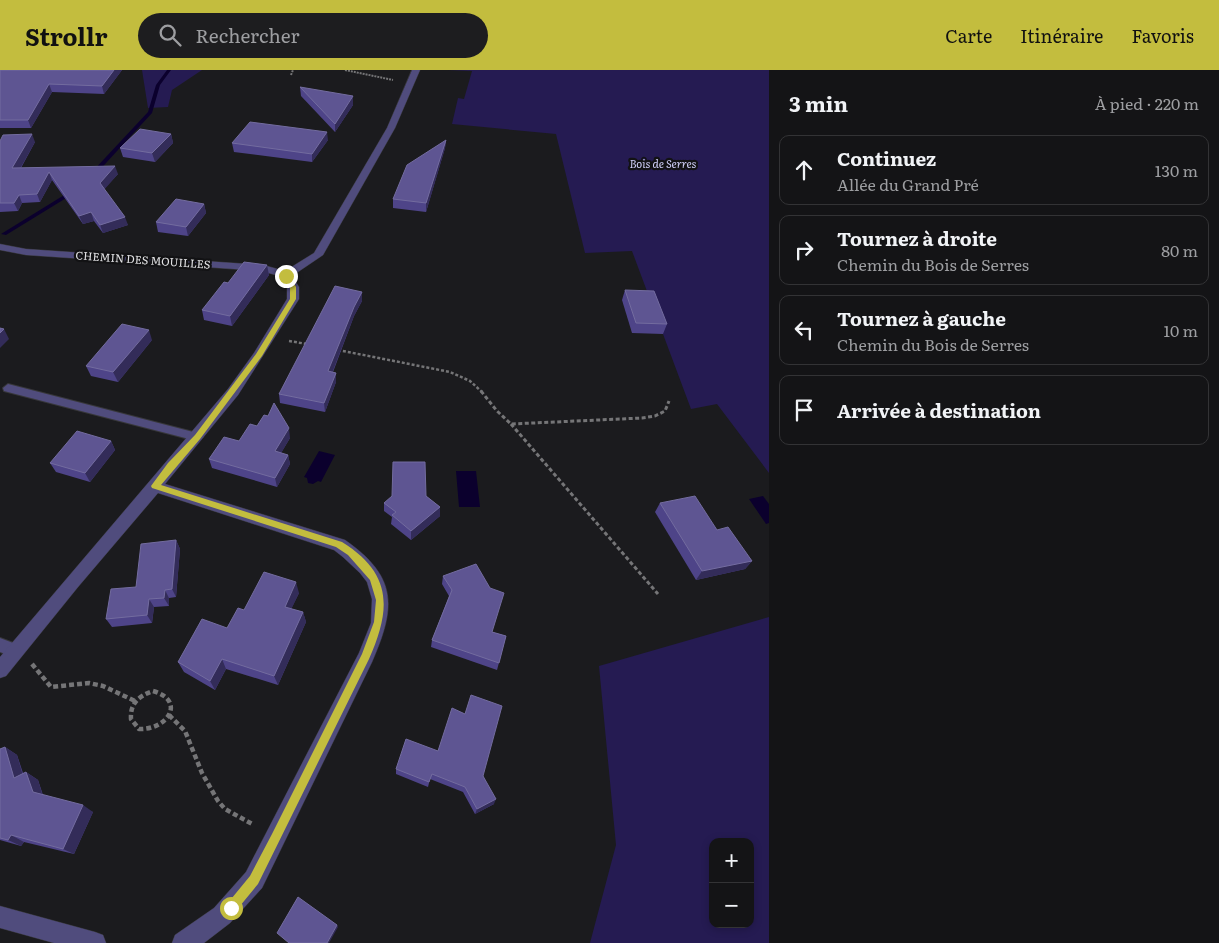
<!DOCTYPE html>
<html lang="fr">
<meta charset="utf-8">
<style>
body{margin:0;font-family:Literata,serif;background:#1d1d1f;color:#f1f3f6}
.controls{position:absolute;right:15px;bottom:15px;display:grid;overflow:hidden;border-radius:10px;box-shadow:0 2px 8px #0003}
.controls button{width:45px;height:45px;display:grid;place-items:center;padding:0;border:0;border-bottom:1px solid #333335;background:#141416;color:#f1f3f6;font:25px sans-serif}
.stop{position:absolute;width:15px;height:15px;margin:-11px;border:4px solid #c3bd3e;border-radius:50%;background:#fff}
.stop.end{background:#c3bd3e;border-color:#fff;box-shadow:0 1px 5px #0008}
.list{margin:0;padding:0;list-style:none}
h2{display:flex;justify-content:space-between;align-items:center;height:65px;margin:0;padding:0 20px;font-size:21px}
h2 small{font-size:16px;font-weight:400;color:#9d9ea1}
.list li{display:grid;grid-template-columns:32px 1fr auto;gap:15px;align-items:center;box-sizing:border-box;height:70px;margin:0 10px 10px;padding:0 10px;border:1px solid #333335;border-radius:10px}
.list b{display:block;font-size:19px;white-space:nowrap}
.list p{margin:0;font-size:16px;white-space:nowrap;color:#9d9ea1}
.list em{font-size:16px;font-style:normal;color:#9d9ea1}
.icon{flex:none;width:28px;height:28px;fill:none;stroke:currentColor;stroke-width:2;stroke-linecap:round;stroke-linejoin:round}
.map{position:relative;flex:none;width:769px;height:873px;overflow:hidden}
header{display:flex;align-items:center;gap:30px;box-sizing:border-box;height:70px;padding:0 25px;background:#c3bd3e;color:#111}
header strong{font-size:24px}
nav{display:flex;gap:28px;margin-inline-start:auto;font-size:18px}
.search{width:350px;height:45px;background:#1d1d1f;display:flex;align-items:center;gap:12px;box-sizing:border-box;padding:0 18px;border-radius:28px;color:#9d9ea1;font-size:19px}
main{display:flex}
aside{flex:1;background:#141416}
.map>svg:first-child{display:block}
.green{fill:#251b52;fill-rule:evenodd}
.water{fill:#0b002d}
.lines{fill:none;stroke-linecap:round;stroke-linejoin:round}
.stream{fill:#0b002d;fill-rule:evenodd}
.lane-casing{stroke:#37373a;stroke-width:2}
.street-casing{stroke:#37373a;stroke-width:1}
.path-far3{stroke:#757577;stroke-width:2;stroke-dasharray:2 1;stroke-linecap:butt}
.path-far2{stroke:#757577;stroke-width:2.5;stroke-dasharray:3 2;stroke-linecap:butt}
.path-far1{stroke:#757577;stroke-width:3;stroke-dasharray:4 2.5;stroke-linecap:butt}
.path{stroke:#757577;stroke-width:4.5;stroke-dasharray:5 3;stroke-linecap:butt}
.lane{fill:#504c7d;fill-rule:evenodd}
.street{fill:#504c7d;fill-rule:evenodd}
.wall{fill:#4e4488}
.shaded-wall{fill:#332c59}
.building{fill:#5e5592;stroke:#736c9f}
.route{fill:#c3bd3e}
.labels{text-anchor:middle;stroke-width:4.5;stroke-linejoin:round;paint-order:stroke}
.far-park-label{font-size:11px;font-style:italic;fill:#d1d0fa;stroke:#121214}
.far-street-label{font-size:11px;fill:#e4e4e6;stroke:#121214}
</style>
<header>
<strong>Strollr</strong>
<div class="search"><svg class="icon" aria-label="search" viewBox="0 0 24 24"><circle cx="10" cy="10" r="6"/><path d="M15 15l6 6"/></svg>Rechercher</div>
<nav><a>Carte</a><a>Itinéraire</a><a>Favoris</a></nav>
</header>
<main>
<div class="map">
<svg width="769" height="873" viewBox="0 0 769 873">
<rect width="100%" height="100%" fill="#1b1b1e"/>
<g class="green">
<path d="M 142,0 L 202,0 L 172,20 L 168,37 L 148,38 Z"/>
<path d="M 448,0 L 769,0 L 769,403 L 717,334 L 691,339 L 632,181 L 585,183 L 556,64 L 452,54 L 458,28 L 464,29 L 472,1 Z"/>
<path d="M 769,547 L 769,873 L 590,873 L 616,775 L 599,596 ZM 713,772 L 750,772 L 750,854 L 713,854 Z"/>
</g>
<g class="water">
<path d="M 319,381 L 335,385 L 321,412 L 318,411 L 313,414 L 308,413 L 307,408 L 304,407 Z"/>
<path d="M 456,401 L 476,401 L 480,437 L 459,437 Z"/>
<path d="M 763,426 L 769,434 L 769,453 L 766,454 L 749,429 Z"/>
</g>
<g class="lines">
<g class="stream">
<path d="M 167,0 L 171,0 L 160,15 L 152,43 L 95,105 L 91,105 L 91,103 L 148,42 L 156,15 Z"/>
<path d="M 74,119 L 77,121 L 76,122 L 6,165 L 1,164 Z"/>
</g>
<g class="lane-casing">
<g id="lane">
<path d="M 8,314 L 197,363 L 203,367 L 197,371 L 4,321 L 3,318 Z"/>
<path d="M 0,568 L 21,576 L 23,581 L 21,586 L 16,588 L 0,582 Z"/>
</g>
</g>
<g class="street-casing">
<g id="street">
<path d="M 412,0 L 420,0 L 395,58 L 323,185 L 292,206 L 299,217 L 299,229 L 238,325 L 165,414 L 345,470 C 398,507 396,537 372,592 L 262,818 L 230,853 L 204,873 L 172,873 L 175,865 L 214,838 L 246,802 L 359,583 L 371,553 L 372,529 L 367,512 L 360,503 L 343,487 L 334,480 L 158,423 L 78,517 L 6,606 L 0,608 L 0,587 L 228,319 L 254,283 L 287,229 L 287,217 L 282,207 L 262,201 L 26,185 L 0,180 L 0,174 L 26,179 L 263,195 L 285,201 L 314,183 L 387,58 Z"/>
<path d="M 0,836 L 95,862 L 103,865 L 106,873 L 54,873 L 0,858 Z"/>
</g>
</g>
<g class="path-far3">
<path d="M 345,0 L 393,10"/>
<path d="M 291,5 L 293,0"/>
</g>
<g class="path-far2">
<path d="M 289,271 L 307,274"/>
<path d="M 338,280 L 450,302 L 470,311 L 482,322"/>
</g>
<g class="path-far1">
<path d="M 481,321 L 497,341 L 511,354 L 642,348 L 655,346 L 665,341 L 669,331"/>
<path d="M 511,354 L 658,524"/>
</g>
<g class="path">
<path d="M 32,594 L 51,617 L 89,613 L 103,616 L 135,631"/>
<path d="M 153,621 C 187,631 167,660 139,659 L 131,649 C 130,633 139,626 153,621 Z"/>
<path d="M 169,645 L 185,661 L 202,703 L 218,731 L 225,739 L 254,755"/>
</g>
<use href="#lane" class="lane"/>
<use href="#street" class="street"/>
</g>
<g class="wall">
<path d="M 0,0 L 122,0 L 104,24 L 52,22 L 31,58 L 0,58 Z"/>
<path d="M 300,17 L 353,35 L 335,62 L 301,26 Z"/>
<path d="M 171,64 L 173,73 L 155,92 L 123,87 L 120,78 Z"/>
<path d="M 328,70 L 312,92 L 234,82 L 232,73 Z"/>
<path d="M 446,70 L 445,78 L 426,142 L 393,138 L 393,129 Z"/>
<path d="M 0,71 L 35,72 L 21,98 L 118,104 L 104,119 L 128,155 L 103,163 L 94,151 L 83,154 L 52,110 L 40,132 L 22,133 L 18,141 L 0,142 Z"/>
<path d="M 204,134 L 206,143 L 188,166 L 158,162 L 156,152 Z"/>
<path d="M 267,195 L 269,205 L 232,256 L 204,250 L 202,240 L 228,213 Z"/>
<path d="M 625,220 L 667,254 L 663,264 L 632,263 L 622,230 Z"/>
<path d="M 362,222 L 362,231 L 354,246 L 333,302 L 336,303 L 336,312 L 325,342 L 280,333 L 279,324 Z"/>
<path d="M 152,270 L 118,312 L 91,306 L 86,296 Z"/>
<path d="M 290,368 L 281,383 L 288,385 L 290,394 L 277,417 L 212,398 L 209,389 L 239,371 Z"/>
<path d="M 111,371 L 115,380 L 90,412 L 56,402 L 50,393 Z"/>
<path d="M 426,426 L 440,437 L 440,446 L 411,470 L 391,454 L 392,447 L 384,441 L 384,433 Z"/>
<path d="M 660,433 L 717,460 L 752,491 L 745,499 L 696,510 L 655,442 Z"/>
<path d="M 176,470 L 180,479 L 176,527 L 169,528 L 169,536 L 154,537 L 152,553 L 112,557 L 106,549 L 136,517 Z"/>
<path d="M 443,506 L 492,562 L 506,566 L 497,600 L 431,577 L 432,570 L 449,526 L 442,514 Z"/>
<path d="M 299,523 L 291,539 L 303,542 L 306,552 L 278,615 L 226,599 L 215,620 L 184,602 L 178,592 L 227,558 L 244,540 Z"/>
<path d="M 5,677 L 17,685 L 23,703 L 26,702 L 38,710 L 43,725 L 93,742 L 74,784 L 24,772 L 21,776 L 0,770 L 0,679 Z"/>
<path d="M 396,699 L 483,706 L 494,734 L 475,744 L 463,722 L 430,709 L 428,717 L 396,704 Z"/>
</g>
<g class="shaded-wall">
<path d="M 114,0 L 122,0 L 104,24 L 102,16 Z"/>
<path d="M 49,14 L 52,22 L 31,58 L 28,50 Z"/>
<path d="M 353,26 L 353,35 L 335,62 L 335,54 Z"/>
<path d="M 327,62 L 328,70 L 312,92 L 312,84 Z"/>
<path d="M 32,64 L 35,72 L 16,106 L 12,98 Z"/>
<path d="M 171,64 L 173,73 L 155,92 L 152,83 Z"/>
<path d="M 446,70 L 445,78 L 426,142 L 426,133 Z"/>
<path d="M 115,96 L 118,104 L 103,121 L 100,113 Z"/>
<path d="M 49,102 L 52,110 L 40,132 L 37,124 Z"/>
<path d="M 19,125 L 22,133 L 18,141 L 14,133 Z"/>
<path d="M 204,134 L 206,143 L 188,166 L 186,157 Z"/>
<path d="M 91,142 L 94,151 L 83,154 L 79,146 Z"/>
<path d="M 125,147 L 128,155 L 103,163 L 100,155 Z"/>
<path d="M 267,195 L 269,205 L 232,256 L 230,246 Z"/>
<path d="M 362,222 L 362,231 L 354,246 L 329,311 L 328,301 L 354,237 Z"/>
<path d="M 4,259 L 9,269 L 0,278 L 0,263 Z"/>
<path d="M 149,260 L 152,270 L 118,312 L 113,302 Z"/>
<path d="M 336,303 L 336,312 L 325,342 L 324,333 Z"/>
<path d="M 289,358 L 290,368 L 277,390 L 275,381 Z"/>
<path d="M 111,371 L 115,380 L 90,412 L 85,403 Z"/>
<path d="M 288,385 L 290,394 L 277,417 L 275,408 Z"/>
<path d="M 440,437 L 440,446 L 411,470 L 411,461 Z"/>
<path d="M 176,470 L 180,479 L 176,527 L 172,519 Z"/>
<path d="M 752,491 L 745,499 L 696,510 L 702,501 Z"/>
<path d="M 296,512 L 299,523 L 287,548 L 285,537 Z"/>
<path d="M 165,520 L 169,528 L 169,536 L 164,528 Z"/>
<path d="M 149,529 L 154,537 L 152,553 L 147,545 Z"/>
<path d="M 303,542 L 306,552 L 278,615 L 274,606 Z"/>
<path d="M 222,589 L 226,599 L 215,620 L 210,611 Z"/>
<path d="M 5,677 L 17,685 L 26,716 L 14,708 Z"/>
<path d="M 26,702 L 38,710 L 44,730 L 33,722 Z"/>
<path d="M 496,729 L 494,734 L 475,744 L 477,739 Z"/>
<path d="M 83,735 L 93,742 L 74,784 L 63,779 Z"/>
<path d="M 11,765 L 24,772 L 21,776 L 8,770 Z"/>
<path d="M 337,855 L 338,857 L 329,873 L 327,873 Z"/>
</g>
<g class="building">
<path d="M 0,0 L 114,0 L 102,16 L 49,14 L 28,50 L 0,50 Z"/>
<path d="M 300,17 L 353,26 L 335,54 Z"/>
<path d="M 250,52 L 327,62 L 312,84 L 232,73 Z"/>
<path d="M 140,59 L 171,64 L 152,83 L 120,78 Z"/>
<path d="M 32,64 L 12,98 L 115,96 L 100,113 L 125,147 L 100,155 L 91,142 L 79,146 L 49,102 L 37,124 L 19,125 L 14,133 L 0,133 L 0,71 L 3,65 Z"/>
<path d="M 446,70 L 426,133 L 393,129 L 407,95 Z"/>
<path d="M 176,129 L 204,134 L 186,157 L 156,152 Z"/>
<path d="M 244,192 L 267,195 L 230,246 L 202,240 L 224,212 L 228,213 Z"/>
<path d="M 335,216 L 362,222 L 354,237 L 328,301 L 336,303 L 324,333 L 279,324 Z"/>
<path d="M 625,220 L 654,221 L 667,254 L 636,253 Z"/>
<path d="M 122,254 L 149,260 L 113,302 L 86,296 Z"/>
<path d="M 0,258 L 4,259 L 0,263 Z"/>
<path d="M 274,333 L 289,358 L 275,381 L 288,385 L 275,408 L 209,389 L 224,367 L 239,371 L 250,354 L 257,356 L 264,345 L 268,346 Z"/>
<path d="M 77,361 L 111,371 L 85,403 L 50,393 Z"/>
<path d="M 393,392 L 425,392 L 426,426 L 440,437 L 411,461 L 392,445 L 396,442 L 384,433 L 392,426 Z"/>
<path d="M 695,426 L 717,460 L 728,457 L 752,491 L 702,501 L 660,433 Z"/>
<path d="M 176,470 L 172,519 L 165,520 L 164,528 L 149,529 L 147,545 L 106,549 L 111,519 L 136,517 L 141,474 Z"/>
<path d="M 476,494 L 490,518 L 504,523 L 492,562 L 506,566 L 499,593 L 432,570 L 452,520 L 443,506 Z"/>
<path d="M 264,502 L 296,512 L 285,537 L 303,542 L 274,606 L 222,589 L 210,611 L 178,592 L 202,549 L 227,558 L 238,538 L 244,540 Z"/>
<path d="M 471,625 L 502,636 L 483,706 L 496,729 L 477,739 L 465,717 L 432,704 L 429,712 L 396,699 L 406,669 L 438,681 L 452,638 L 465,644 Z"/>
<path d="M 5,677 L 14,708 L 26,702 L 33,722 L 83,735 L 63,779 L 11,765 L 8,770 L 0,768 L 0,679 Z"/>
<path d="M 298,827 L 337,855 L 327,873 L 289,873 L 277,863 Z"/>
</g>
<path class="route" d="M 284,204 L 289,204 L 296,217 L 296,229 L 262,286 L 200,369 L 161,415 L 342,472 C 393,504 391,539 369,589 L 258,814 L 235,842 L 231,844 L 227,842 L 225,838 L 227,834 L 250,806 L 272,764 L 362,584 L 374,552 L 376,530 L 370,510 L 348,485 L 336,477 L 152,418 L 151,416 L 168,393 L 195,365 L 256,284 L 290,229 L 290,217 Z"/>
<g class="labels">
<g class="far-park-label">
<text x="663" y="98">Bois de Serres</text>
</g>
<g class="far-street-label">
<text transform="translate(143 190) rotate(4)" y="4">CHEMIN DES MOUILLES</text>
</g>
</g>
</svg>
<div class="controls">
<button>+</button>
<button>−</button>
</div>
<div class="stop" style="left:231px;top:838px"></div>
<div class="stop end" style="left:286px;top:206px"></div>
</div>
<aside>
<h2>3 min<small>À pied · 220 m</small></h2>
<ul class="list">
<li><svg class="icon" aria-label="ahead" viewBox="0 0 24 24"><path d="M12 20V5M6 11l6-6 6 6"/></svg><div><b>Continuez</b><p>Allée du Grand Pré</p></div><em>130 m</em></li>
<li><svg class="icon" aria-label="right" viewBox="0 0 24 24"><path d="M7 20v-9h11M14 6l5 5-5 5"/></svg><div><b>Tournez à droite</b><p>Chemin du Bois de Serres</p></div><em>80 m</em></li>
<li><svg class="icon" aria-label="left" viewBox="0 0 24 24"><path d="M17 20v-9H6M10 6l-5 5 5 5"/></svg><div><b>Tournez à gauche</b><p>Chemin du Bois de Serres</p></div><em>10 m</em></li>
<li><svg class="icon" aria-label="arrive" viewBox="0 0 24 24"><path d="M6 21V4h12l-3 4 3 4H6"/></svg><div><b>Arrivée à destination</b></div></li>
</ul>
</aside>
</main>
